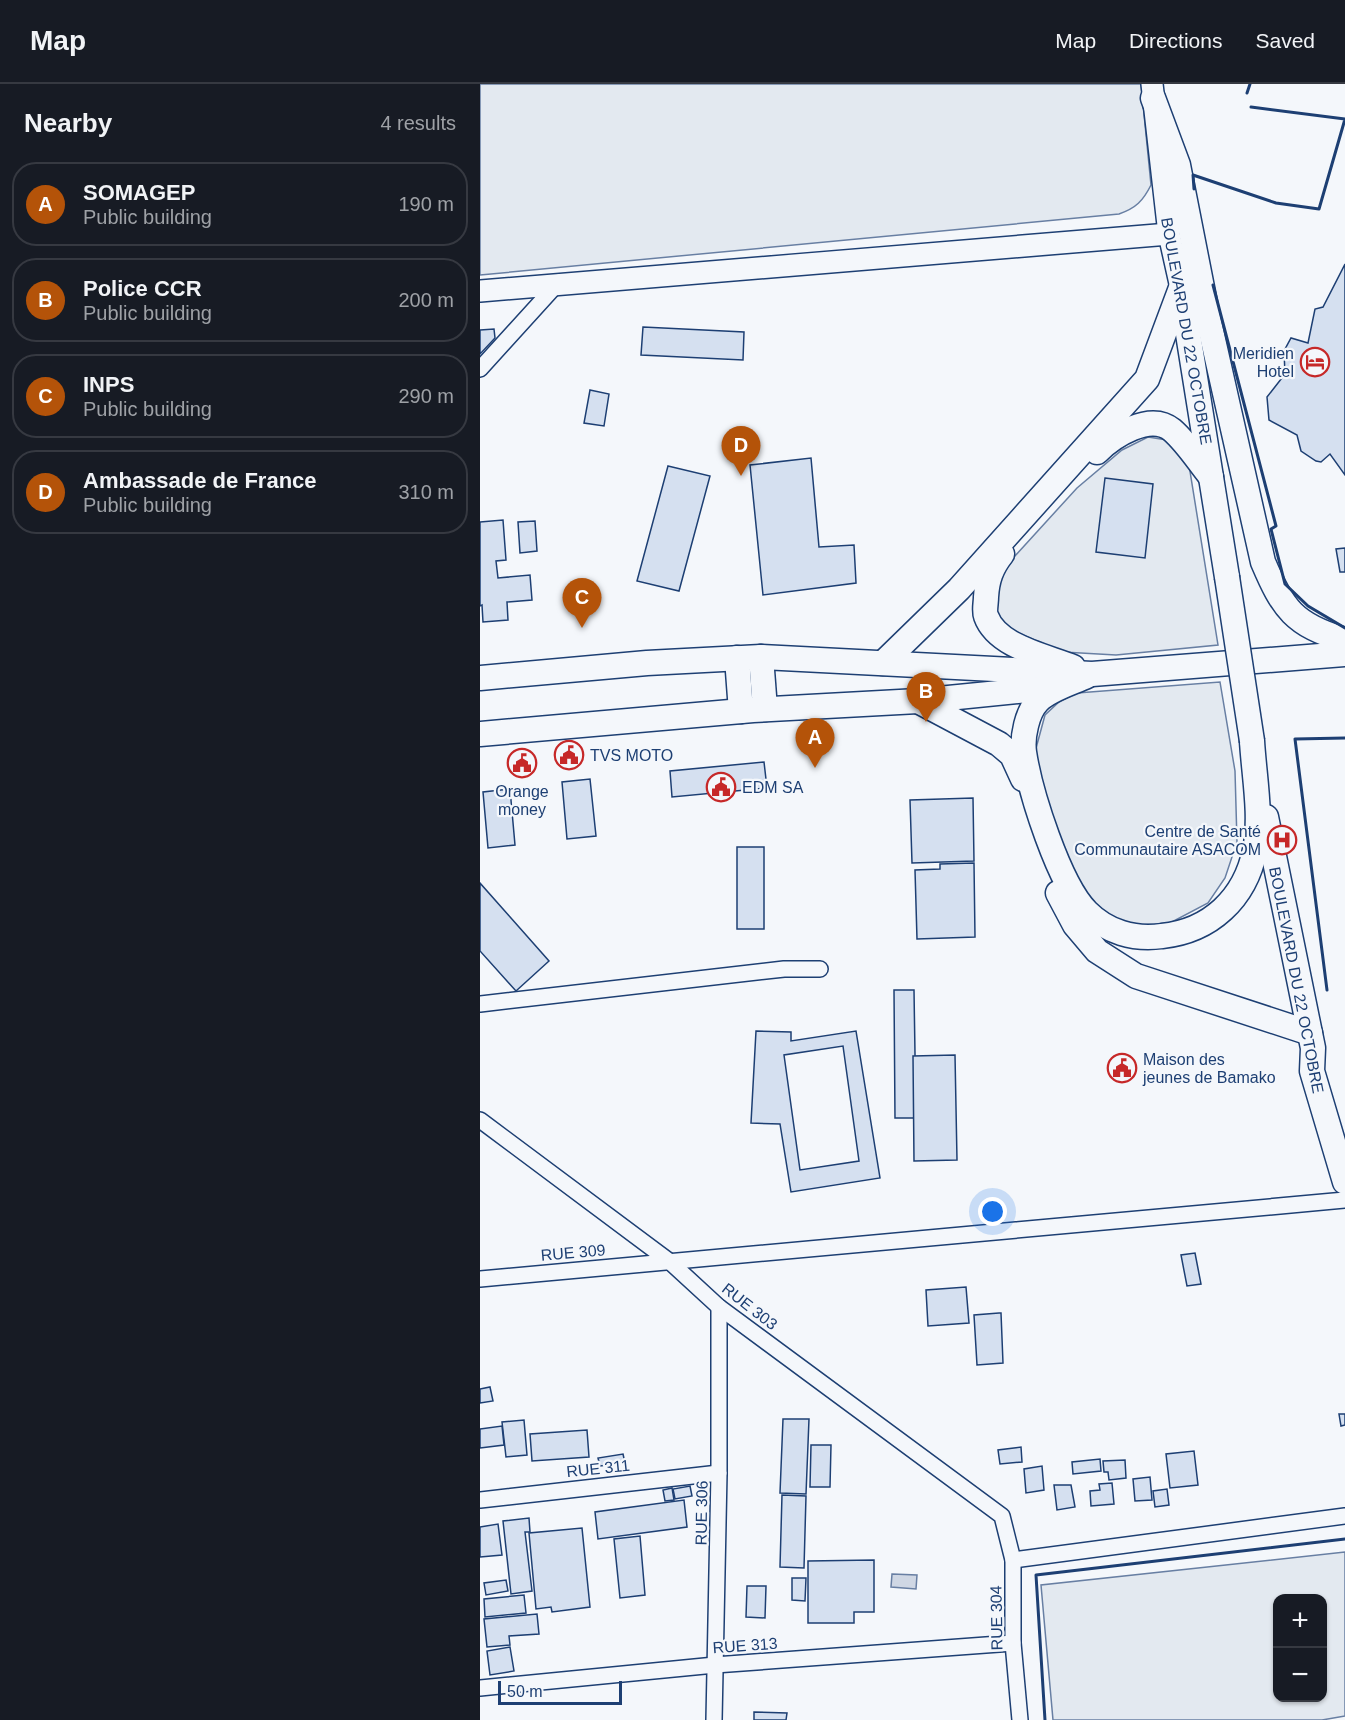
<!DOCTYPE html>
<meta charset="utf-8">
<style>
body{margin:0;font-family:Helvetica,sans-serif;background:#242831;color:#f1f3f6}
.controls{position:absolute;right:18px;bottom:18px;display:grid;overflow:hidden;border-radius:12px;box-shadow:0 2px 4px #0004}
.controls button{width:54px;height:54px;display:grid;place-items:center;padding:0;border:0;border-bottom:2px solid #363941;background:#171b24;color:#f1f3f6;font:30px sans-serif}
.scale{position:absolute;left:18px;bottom:15px;width:124px;box-sizing:border-box;padding-left:6px;border:3px solid #1d3f73;border-top:0;font-size:16px;line-height:21px;white-space:nowrap;color:#1d3f73;-webkit-text-stroke:4px #f4f7fb;paint-order:stroke}
.you{position:absolute;left:513px;top:1128px;width:21px;height:21px;margin:-15px;border:4px solid #fff;border-radius:50%;background:#1a73e8;box-shadow:0 0 0 9px #1a73e833}
.badge{display:grid;place-items:center;width:39px;height:39px;border-radius:50%;background:#b45309;color:#fff;font-size:20px;font-weight:700}
.pin{position:absolute;translate:-50% -50px;filter:drop-shadow(0 2px 3px #0008)}
.pin::after{content:'';position:absolute;top:32px;width:21px;height:18px;background:inherit;clip-path:polygon(0 0,100% 0,50% 100%)}
.list{margin:0;padding:0;list-style:none}
h2{display:flex;justify-content:space-between;align-items:center;height:78px;margin:0;padding:0 24px;font-size:26px}
h2 small{font-size:20px;font-weight:400;color:#9ea1a6}
.list li{display:grid;grid-template-columns:39px 1fr auto;gap:18px;align-items:center;box-sizing:border-box;height:84px;margin:0 12px 12px;padding:0 12px;border:2px solid #363941;border-radius:24px}
.list b{display:block;font-size:22px;white-space:nowrap}
.list p{margin:0;font-size:20px;white-space:nowrap;color:#9ea1a6}
.list em{font-size:20px;font-style:normal;color:#9ea1a6}
.map{position:relative;flex:none;width:865px;height:1636px;overflow:hidden}
header{display:flex;align-items:center;gap:36px;box-sizing:border-box;height:84px;padding:0 30px;background:#171b24;border-bottom:2px solid #363941}
header strong{font-size:28px}
nav{display:flex;gap:33px;margin-inline-start:auto;font-size:21px}
main{display:flex}
aside{flex:1;background:#171b24}
.map>svg:first-child{display:block}
.green{fill:#e3e9f0;stroke:#687fa3;stroke-width:1.5;fill-rule:evenodd}
.water{fill:#cfd7e4;stroke:#687fa3;stroke-width:1.5}
.building{fill:#d5e0f0;stroke:#1d3f73;stroke-width:1.5;fill-rule:evenodd}
.lines{fill:none;stroke-linecap:round;stroke-linejoin:round}
.street-casing{stroke:#1d3f73;stroke-width:18}
.secondary-casing{stroke:#1d3f73;stroke-width:24}
.primary-casing{stroke:#1d3f73;stroke-width:27}
.street{stroke:#f4f7fb;stroke-width:15}
.secondary{stroke:#f4f7fb;stroke-width:21}
.primary{stroke:#f4f7fb;stroke-width:24}
.primary-bridge-casing{stroke:#1d3f73;stroke-width:27;stroke-linecap:butt}
.primary-bridge{stroke:#f4f7fb;stroke-width:24}
.wall{stroke:#1d3f73;stroke-width:3}
.labels{text-anchor:middle;stroke-width:4.5;stroke-linejoin:round;paint-order:stroke}
.street-label{font-size:16px;fill:#1d3f73;stroke:#f4f7fb}
.poi-label{font-size:16px;fill:#1d3f73;stroke:#f4f7fb;text-anchor:start}
</style>
<header>
<strong>Map</strong>
<nav><a>Map</a><a>Directions</a><a>Saved</a></nav>
</header>
<main>
<aside>
<h2>Nearby<small>4 results</small></h2>
<ul class="list">
<li><span class="badge">A</span><div><b>SOMAGEP</b><p>Public building</p></div><em>190 m</em></li>
<li><span class="badge">B</span><div><b>Police CCR</b><p>Public building</p></div><em>200 m</em></li>
<li><span class="badge">C</span><div><b>INPS</b><p>Public building</p></div><em>290 m</em></li>
<li><span class="badge">D</span><div><b>Ambassade de France</b><p>Public building</p></div><em>310 m</em></li>
</ul>
</aside>
<div class="map">
<svg width="865" height="1636" viewBox="0 0 865 1636">
<rect width="100%" height="100%" fill="#f4f7fb"/>
<g class="green">
<path d="M 0,0 L 661,0 L 671,101 C 663,117 656,124 639,130 L 0,191 Z"/>
<path d="M 668,353 L 687,356 L 708,375 L 738,561 L 636,571 L 583,568 L 524,543 L 512,525 L 524,484 L 597,404 L 642,366 Z"/>
<path d="M 740,598 L 755,687 L 757,758 L 745,794 L 728,819 L 690,839 L 646,842 L 611,820 L 572,740 L 555,668 L 565,631 L 580,617 L 597,609 Z"/>
<path d="M 865,1468 L 865,1632 L 842,1636 L 573,1636 L 561,1501 ZM 798,1514 L 842,1514 L 842,1614 L 798,1614 Z"/>
</g>
<path class="water" d="M 412,1490 L 437,1491 L 436,1505 L 411,1503 Z"/>
<g class="building">
<path d="M 865,180 L 865,391 L 850,370 L 841,378 L 836,377 L 821,367 L 817,351 L 789,336 L 787,313 L 805,290 L 804,267 L 811,254 L 828,259 L 835,225 L 843,223 Z"/>
<path d="M 163,243 L 264,248 L 263,276 L 161,271 Z"/>
<path d="M 14,245 L 15,254 L 0,270 L 0,246 Z"/>
<path d="M 110,306 L 129,310 L 124,342 L 104,339 Z"/>
<path d="M 331,374 L 339,463 L 374,461 L 376,499 L 283,511 L 270,381 Z"/>
<path d="M 188,382 L 230,392 L 199,507 L 157,497 Z"/>
<path d="M 625,394 L 673,400 L 665,474 L 616,468 Z"/>
<path d="M 23,436 L 26,476 L 16,477 L 18,494 L 50,491 L 52,516 L 27,518 L 28,536 L 3,538 L 2,521 L 0,522 L 0,438 Z"/>
<path d="M 55,437 L 57,467 L 40,469 L 38,438 Z"/>
<path d="M 865,464 L 865,488 L 860,488 L 856,465 Z"/>
<path d="M 284,678 L 287,704 L 192,713 L 190,687 Z"/>
<path d="M 110,695 L 116,752 L 87,755 L 82,698 Z"/>
<path d="M 30,705 L 35,761 L 8,764 L 3,708 Z"/>
<path d="M 493,714 L 494,777 L 432,779 L 430,716 Z"/>
<rect x="257" y="763" width="27" height="82"/>
<path d="M 494,779 L 495,853 L 437,855 L 435,786 L 460,785 L 460,780 Z"/>
<path d="M 0,799 L 69,877 L 36,907 L 0,867 Z"/>
<path d="M 414,906 L 434,906 L 436,1034 L 415,1034 Z"/>
<path d="M 276,947 L 311,948 L 311,957 L 376,947 L 400,1094 L 311,1108 L 300,1040 L 271,1039 ZM 363,962 L 379,1077 L 320,1086 L 304,971 Z"/>
<path d="M 475,971 L 477,1076 L 434,1077 L 433,972 Z"/>
<path d="M 715,1169 L 721,1200 L 707,1202 L 701,1171 Z"/>
<path d="M 486,1203 L 489,1239 L 448,1242 L 446,1206 Z"/>
<path d="M 519,1229 L 521,1229 L 523,1279 L 497,1281 L 494,1231 Z"/>
<path d="M 10,1303 L 13,1317 L 0,1319 L 0,1305 Z"/>
<path d="M 859,1330 L 865,1330 L 865,1341 L 861,1342 Z"/>
<path d="M 303,1335 L 329,1335 L 326,1410 L 300,1409 Z"/>
<path d="M 44,1336 L 47,1371 L 26,1373 L 22,1338 Z"/>
<path d="M 22,1342 L 24,1361 L 0,1364 L 0,1345 Z"/>
<path d="M 107,1346 L 109,1373 L 52,1377 L 50,1350 Z"/>
<path d="M 331,1361 L 351,1361 L 350,1403 L 330,1403 Z"/>
<path d="M 541,1363 L 542,1378 L 520,1380 L 518,1366 Z"/>
<path d="M 714,1367 L 718,1401 L 690,1404 L 686,1370 Z"/>
<path d="M 143,1370 L 145,1379 L 120,1382 L 118,1374 Z"/>
<path d="M 620,1375 L 621,1387 L 593,1390 L 592,1378 Z"/>
<path d="M 645,1376 L 646,1394 L 629,1396 L 628,1388 L 624,1388 L 623,1377 Z"/>
<path d="M 562,1382 L 564,1406 L 546,1409 L 544,1385 Z"/>
<path d="M 670,1393 L 672,1416 L 655,1417 L 653,1395 Z"/>
<path d="M 632,1399 L 634,1420 L 611,1422 L 610,1407 L 620,1406 L 619,1400 Z"/>
<path d="M 574,1401 L 591,1401 L 595,1423 L 577,1426 Z"/>
<path d="M 210,1402 L 212,1412 L 195,1415 L 193,1405 Z"/>
<path d="M 192,1404 L 194,1416 L 185,1417 L 183,1406 Z"/>
<path d="M 687,1405 L 689,1421 L 675,1423 L 673,1407 Z"/>
<path d="M 302,1411 L 326,1412 L 324,1484 L 300,1483 Z"/>
<path d="M 204,1416 L 207,1443 L 118,1455 L 115,1428 Z"/>
<path d="M 49,1434 L 50,1448 L 45,1448 L 52,1507 L 31,1510 L 23,1437 Z"/>
<path d="M 18,1440 L 22,1471 L 0,1473 L 0,1443 Z"/>
<path d="M 102,1444 L 110,1523 L 72,1528 L 71,1523 L 56,1525 L 49,1449 Z"/>
<path d="M 160,1452 L 165,1511 L 140,1514 L 134,1455 Z"/>
<path d="M 394,1476 L 394,1528 L 374,1528 L 374,1539 L 328,1539 L 328,1477 Z"/>
<path d="M 312,1494 L 326,1494 L 325,1517 L 312,1516 Z"/>
<path d="M 26,1496 L 28,1507 L 6,1511 L 4,1499 Z"/>
<path d="M 267,1502 L 286,1502 L 285,1534 L 266,1533 Z"/>
<path d="M 44,1511 L 46,1529 L 5,1533 L 4,1515 Z"/>
<path d="M 57,1530 L 59,1550 L 29,1552 L 30,1561 L 7,1563 L 4,1535 Z"/>
<path d="M 30,1563 L 34,1587 L 10,1591 L 7,1567 Z"/>
<path d="M 274,1628 L 307,1629 L 306,1636 L 274,1636 Z"/>
</g>
<g class="lines">
<g class="street-casing">
<g id="street">
<path d="M 0,285 L 79,198"/>
<path d="M 0,920 L 304,885 L 340,885"/>
<path d="M 0,1036 L 189,1177 L 239,1223 L 522,1432 L 533,1476 L 533,1559 L 540,1636"/>
<path d="M 0,1195 L 865,1116"/>
<path d="M 0,1416 L 239,1389"/>
<path d="M 533,1476 L 865,1432"/>
<path d="M 0,1604 L 235,1581 L 533,1559"/>
<path d="M 234,1636 L 239,1389 L 239,1223"/>
</g>
</g>
<g class="secondary-casing">
<g id="secondary">
<path d="M 672,0 L 689,150 L 701,204"/>
<path d="M 0,207 L 689,150"/>
</g>
</g>
<g class="primary-casing">
<g id="primary">
<path d="M 673,14 L 698,81 L 727,229 L 783,478 C 803,525 814,541 865,556"/>
<path d="M 701,206 L 747,493"/>
<path d="M 617,368 C 633,352 670,328 692,346 C 707,359 718,377 731,393"/>
<path d="M 522,470 C 511,484 507,496 506,513 C 506,519 504,527 506,532 C 517,563 566,572 593,583"/>
<path d="M 281,573 L 285,625"/>
<path d="M 257,574 L 261,627"/>
<path d="M 403,579 L 479,505 L 667,295 L 701,204"/>
<path d="M 607,592 C 592,599 570,605 558,617 C 547,628 542,653 544,668 C 550,708 579,800 607,828 C 627,848 654,856 682,852 C 730,847 765,815 775,766 C 782,732 774,692 772,657"/>
<path d="M 0,594 L 167,579 L 281,573 L 612,590 L 865,570"/>
<path d="M 438,617 L 519,660 L 532,671 L 543,695"/>
<path d="M 0,650 L 273,626 L 438,617 L 578,603"/>
<path d="M 786,733 L 833,964 L 832,987 L 865,1098"/>
<path d="M 578,809 L 595,841 L 617,867 L 656,892 L 830,949"/>
</g>
</g>
<use href="#street" class="street"/>
<use href="#secondary" class="secondary"/>
<use href="#primary" class="primary"/>
<g class="primary-bridge-casing">
<path id="primary-bridge" d="M 747,493 L 772,657"/>
</g>
<use href="#primary-bridge" class="primary-bridge"/>
<g class="wall">
<path d="M 767,9 L 770,0"/>
<path d="M 714,105 L 713,91 L 796,119 L 839,125 L 865,35 L 771,23"/>
<path d="M 733,201 L 796,442 L 791,445 L 805,500 L 828,522 L 865,544"/>
<path d="M 847,906 L 815,655 L 865,654"/>
<path d="M 565,1636 L 556,1491 L 865,1455"/>
</g>
</g>
<defs>
<g id="hotel-ring" transform="scale(1.5)"><circle r="9.5" fill="#f4f7fb" stroke="#c62828" stroke-width="1.5"/><path d="M-6-4.5h1.5V1H6V5H4.5V3h-9V5H-6ZM-4 0a1.8 1.8 0 1 1 3.6 0ZM.5 0V-2.5h3Q6-2.5 6 0Z" fill="#c62828"/></g>
<g id="civic-ring" transform="scale(1.5)"><circle r="9.5" fill="#f4f7fb" stroke="#c62828" stroke-width="1.5"/><path d="M-.6-6.5H3V-4.5H.6V-3L4-1V1h2V6H-6V1h2V-1L-.6-3ZM-1.2 2.5V6h2.4V2.5Z" fill="#c62828"/></g>
<g id="hospital-ring" transform="scale(1.5)"><circle r="9.5" fill="#f4f7fb" stroke="#c62828" stroke-width="1.5"/><path d="M-5-5h3v3.5h4V-5h3V5h-3V1.5h-4V5h-3Z" fill="#c62828"/></g>
</defs>
<g fill-rule="evenodd">
<use href="#hotel-ring" x="835" y="278"/>
<use href="#civic-ring" x="89" y="671"/>
<use href="#civic-ring" x="42" y="679"/>
<use href="#civic-ring" x="241" y="703"/>
<use href="#hospital-ring" x="802" y="756"/>
<use href="#civic-ring" x="642" y="984"/>
</g>
<g class="labels">
<g class="street-label">
<text transform="translate(707 247) rotate(80)" y="6">BOULEVARD DU 22 OCTOBRE</text>
<text transform="translate(817 896) rotate(79)" y="6">BOULEVARD DU 22 OCTOBRE</text>
<text transform="translate(93 1168) rotate(-5)" y="6">RUE 309</text>
<text transform="translate(270 1222) rotate(38)" y="6">RUE 303</text>
<text transform="translate(118 1384) rotate(-6)" y="6">RUE 311</text>
<text transform="translate(221 1429) rotate(-89)" y="6">RUE 306</text>
<text transform="translate(516 1534) rotate(-91)" y="6">RUE 304</text>
<text transform="translate(265 1561) rotate(-4)" y="6">RUE 313</text>
</g>
<g class="poi-label">
<text x="814" y="275" text-anchor="end">Meridien<tspan x="814" dy="18">Hotel</tspan></text>
<text x="110" y="677">TVS MOTO</text>
<text x="262" y="709">EDM SA</text>
<text x="42" y="713" text-anchor="middle">Orange<tspan x="42" dy="18">money</tspan></text>
<text x="781" y="753" text-anchor="end">Centre de Santé<tspan x="781" dy="18">Communautaire ASACOM</tspan></text>
<text x="663" y="981">Maison des<tspan x="663" dy="18">jeunes de Bamako</tspan></text>
</g>
</g>
</svg>
<div class="controls">
<button>+</button>
<button>−</button>
</div>
<div class="scale">50 m</div>
<div class="you"></div>
<div class="pin badge" style="left:335px;top:684px">A</div>
<div class="pin badge" style="left:446px;top:638px">B</div>
<div class="pin badge" style="left:102px;top:544px">C</div>
<div class="pin badge" style="left:261px;top:392px">D</div>
</div>
</main>
